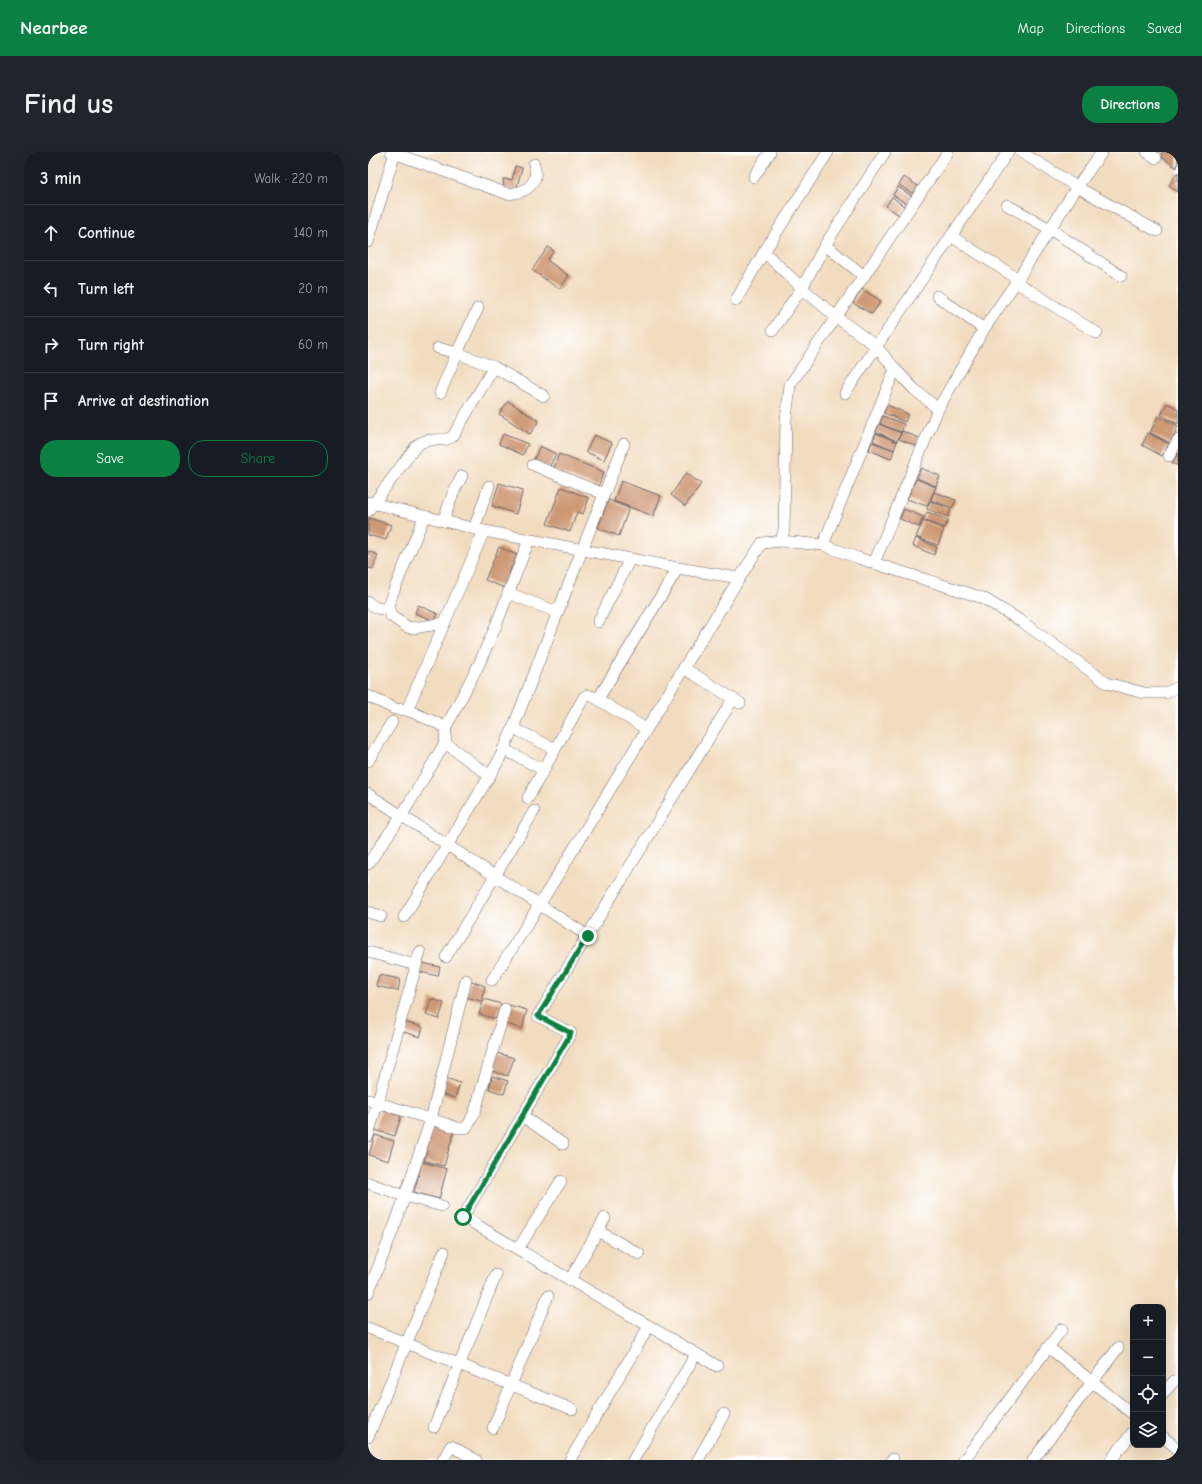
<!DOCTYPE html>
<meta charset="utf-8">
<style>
body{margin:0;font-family:"Comic Neue",sans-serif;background:#20242c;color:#f1f3f6}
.controls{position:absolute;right:12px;bottom:12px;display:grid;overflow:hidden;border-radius:8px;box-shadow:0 4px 16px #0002}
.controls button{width:36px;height:36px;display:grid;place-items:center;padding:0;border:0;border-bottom:1px solid #363941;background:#171b24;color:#f1f3f6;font:20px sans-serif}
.stop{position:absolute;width:12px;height:12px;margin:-9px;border:3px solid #0b8043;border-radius:50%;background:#fff}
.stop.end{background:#0b8043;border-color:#fff;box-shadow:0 1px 4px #0008}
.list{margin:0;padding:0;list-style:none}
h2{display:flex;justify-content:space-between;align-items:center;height:52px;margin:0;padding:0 16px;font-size:17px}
h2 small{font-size:13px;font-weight:400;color:#9ea1a6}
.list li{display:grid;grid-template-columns:26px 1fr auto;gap:12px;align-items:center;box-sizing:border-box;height:56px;padding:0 16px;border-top:1px solid #363941}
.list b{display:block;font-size:15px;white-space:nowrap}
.list em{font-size:13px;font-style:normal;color:#9ea1a6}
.actions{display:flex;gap:8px;padding:12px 16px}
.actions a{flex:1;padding:9px 0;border:1px solid #0b8043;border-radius:16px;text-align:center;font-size:14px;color:#0b8043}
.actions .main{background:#0b8043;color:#fff}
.icon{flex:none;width:22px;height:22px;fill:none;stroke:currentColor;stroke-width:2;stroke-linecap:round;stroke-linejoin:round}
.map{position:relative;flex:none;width:810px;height:1308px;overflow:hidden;border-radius:16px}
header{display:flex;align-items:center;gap:24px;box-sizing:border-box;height:56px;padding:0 20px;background:#0b8043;color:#fff}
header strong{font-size:19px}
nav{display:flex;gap:22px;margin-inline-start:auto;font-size:14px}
.intro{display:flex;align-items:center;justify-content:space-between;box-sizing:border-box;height:96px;padding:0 24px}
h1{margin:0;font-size:28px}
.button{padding:10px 18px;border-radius:16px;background:#0b8043;color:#fff;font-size:14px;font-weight:700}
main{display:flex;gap:24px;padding:0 24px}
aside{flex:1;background:#171b24;border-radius:16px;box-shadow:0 4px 16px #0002}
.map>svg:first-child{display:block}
.building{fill:#ce9875}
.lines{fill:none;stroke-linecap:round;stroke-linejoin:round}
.street-casing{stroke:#6b6369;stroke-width:12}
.street{stroke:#fff;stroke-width:11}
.route{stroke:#0b8043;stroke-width:5}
</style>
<header>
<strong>Nearbee</strong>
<nav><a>Map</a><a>Directions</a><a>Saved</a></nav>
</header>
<div class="intro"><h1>Find us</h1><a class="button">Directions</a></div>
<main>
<aside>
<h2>3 min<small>Walk · 220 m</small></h2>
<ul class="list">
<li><svg class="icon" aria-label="ahead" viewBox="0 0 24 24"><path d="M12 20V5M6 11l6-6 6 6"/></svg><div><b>Continue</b></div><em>140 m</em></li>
<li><svg class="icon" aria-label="left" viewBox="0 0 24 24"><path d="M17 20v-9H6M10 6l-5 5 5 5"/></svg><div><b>Turn left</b></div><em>20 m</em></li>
<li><svg class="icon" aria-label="right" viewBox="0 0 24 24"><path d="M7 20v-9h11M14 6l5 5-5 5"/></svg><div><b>Turn right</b></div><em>60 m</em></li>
<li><svg class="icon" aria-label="arrive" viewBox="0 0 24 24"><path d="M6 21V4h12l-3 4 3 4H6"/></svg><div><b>Arrive at destination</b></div></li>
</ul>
<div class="actions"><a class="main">Save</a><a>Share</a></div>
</aside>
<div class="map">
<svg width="810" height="1308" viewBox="0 0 810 1308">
<rect width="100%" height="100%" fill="#fff"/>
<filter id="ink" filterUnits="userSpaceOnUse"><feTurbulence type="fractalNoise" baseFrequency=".025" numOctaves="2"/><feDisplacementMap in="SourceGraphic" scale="8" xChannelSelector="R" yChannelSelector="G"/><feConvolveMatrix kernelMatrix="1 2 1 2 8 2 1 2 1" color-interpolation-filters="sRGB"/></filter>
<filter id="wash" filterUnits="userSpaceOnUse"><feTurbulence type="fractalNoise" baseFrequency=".012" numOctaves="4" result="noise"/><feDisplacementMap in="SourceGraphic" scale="16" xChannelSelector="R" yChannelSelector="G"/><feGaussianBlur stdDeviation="0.9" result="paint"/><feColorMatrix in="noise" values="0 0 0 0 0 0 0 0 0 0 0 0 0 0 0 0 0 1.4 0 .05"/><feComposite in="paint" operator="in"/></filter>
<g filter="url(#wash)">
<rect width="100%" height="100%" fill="#f2dcbf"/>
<g id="blocks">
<g class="building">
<path d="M 795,0 L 810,0 L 809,16 L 792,4 Z"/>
<path d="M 147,14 L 154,16 L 148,38 L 136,36 L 135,27 L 144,28 Z"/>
<path d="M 810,20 L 810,40 L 801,33 Z"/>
<path d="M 536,25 L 550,34 L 545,42 L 531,33 Z"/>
<path d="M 530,35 L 544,44 L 539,52 L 525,43 Z"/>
<path d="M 524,45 L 537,55 L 531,63 L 518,54 Z"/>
<path d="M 180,95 L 186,99 L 179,108 L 201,124 L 191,137 L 164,118 Z"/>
<path d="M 494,137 L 513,149 L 504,162 L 485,151 Z"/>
<path d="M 140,249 L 171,269 L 162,282 L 131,262 Z"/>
<path d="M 799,251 L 810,257 L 810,272 L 793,263 Z"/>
<path d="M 519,253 L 540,262 L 537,270 L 516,261 Z"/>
<path d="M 515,264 L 536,272 L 533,280 L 512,272 Z"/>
<path d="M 790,264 L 810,274 L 802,291 L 782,281 Z"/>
<path d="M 511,272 L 533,281 L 529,289 L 508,280 Z"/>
<path d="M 534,279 L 556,288 L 553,296 L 531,287 Z"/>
<path d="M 508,281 L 529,290 L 526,298 L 505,289 Z"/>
<path d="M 780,281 L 801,292 L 794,304 L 774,293 Z"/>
<path d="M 135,282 L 160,292 L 155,303 L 131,292 Z"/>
<path d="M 226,283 L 244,291 L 236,308 L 218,300 Z"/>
<path d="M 504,290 L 526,298 L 523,307 L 501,298 Z"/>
<path d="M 172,294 L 188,302 L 181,316 L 165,309 Z"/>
<path d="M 810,301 L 810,314 L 804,311 Z"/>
<path d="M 191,302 L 236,320 L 230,335 L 185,318 Z"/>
<path d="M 553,316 L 572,324 L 568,334 L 549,326 Z"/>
<path d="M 318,321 L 333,332 L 317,354 L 303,343 Z"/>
<path d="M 548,327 L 568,335 L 559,354 L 539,347 Z"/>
<path d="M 253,329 L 293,344 L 285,364 L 246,349 Z"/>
<path d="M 131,331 L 155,338 L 148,362 L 124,354 Z"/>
<path d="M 193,335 L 221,346 L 215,362 L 209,360 L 202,380 L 179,372 Z"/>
<path d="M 566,340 L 588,348 L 584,356 L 563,348 Z"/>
<path d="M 240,348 L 261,356 L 251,384 L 230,376 Z"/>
<path d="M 562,349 L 583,357 L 580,365 L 559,357 Z"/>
<path d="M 536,357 L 555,365 L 551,375 L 532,367 Z"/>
<path d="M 559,360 L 580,368 L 577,376 L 555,368 Z"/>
<path d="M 1,366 L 23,373 L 18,388 L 0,383 L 0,371 Z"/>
<path d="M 555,369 L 576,377 L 570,393 L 548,385 Z"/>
<path d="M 548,386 L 569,395 L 566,403 L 545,394 Z"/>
<path d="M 131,395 L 149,403 L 141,421 L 143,422 L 137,436 L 117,428 Z"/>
<path d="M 0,399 L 10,403 L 5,417 L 0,416 Z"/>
<path d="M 50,453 L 70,462 L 67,469 L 47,461 Z"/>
<path d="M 50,810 L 72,815 L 70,824 L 48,819 Z"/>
<path d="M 11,823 L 32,827 L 30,839 L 8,834 Z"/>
<path d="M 103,829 L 117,834 L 113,849 L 98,845 Z"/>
<path d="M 63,847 L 76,851 L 71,867 L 58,863 Z"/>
<path d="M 116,847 L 133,852 L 128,867 L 111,862 Z"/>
<path d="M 141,853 L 159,858 L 154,877 L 136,871 Z"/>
<path d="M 36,870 L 55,875 L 52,885 L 33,879 Z"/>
<path d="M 129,901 L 146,906 L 140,924 L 124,919 Z"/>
<path d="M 124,924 L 140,929 L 136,942 L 121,937 Z"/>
<path d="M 75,925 L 92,931 L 87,946 L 70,941 Z"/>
<path d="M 13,958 L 33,964 L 27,984 L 7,978 Z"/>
<path d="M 65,973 L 86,979 L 76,1014 L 56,1009 Z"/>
<path d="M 7,983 L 26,989 L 20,1009 L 1,1003 Z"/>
<path d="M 54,1010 L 79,1017 L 71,1047 L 46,1040 Z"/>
</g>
</g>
</g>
<g filter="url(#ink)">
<use href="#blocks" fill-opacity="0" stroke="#6b6369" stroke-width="1"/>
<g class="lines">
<g class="street-casing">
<g id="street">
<path d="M 23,0 L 140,42 C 151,41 164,38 167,25 C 168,22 167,16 166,12"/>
<path d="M 653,0 L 709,35 L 789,79"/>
<path d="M 779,0 L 788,6"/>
<path d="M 386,25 L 402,0"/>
<path d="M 639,53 L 682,77 L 753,124"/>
<path d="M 583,84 L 650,127"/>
<path d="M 0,90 L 27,0"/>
<path d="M 457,93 L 496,124"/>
<path d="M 396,100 L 434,136 L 468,165 L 508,194 L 527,217 L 546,237 L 570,257"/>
<path d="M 648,130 L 729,181"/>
<path d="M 569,144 L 616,177"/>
<path d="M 368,148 L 396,100 L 460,0"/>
<path d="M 110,156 L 89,201 L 126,215 L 176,244"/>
<path d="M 405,178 L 434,136 L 457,93 L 517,0"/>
<path d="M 70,196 L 89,201 L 72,241"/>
<path d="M 477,241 L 640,0"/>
<path d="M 801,304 L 810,288"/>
<path d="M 165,313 L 236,342"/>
<path d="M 0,350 L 116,379 L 310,416 L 371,426"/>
<path d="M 0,359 L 48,294 C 61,283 77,292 85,284 L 126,215"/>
<path d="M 56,365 L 20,453 L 23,464 L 39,475 L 45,476 L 77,471"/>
<path d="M 75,369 L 86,339 L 94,324"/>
<path d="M 106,377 L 121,334"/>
<path d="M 413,389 L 416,378 L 418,267 L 422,233 L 580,0"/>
<path d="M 455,393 L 527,217"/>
<path d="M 506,411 L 570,257 L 616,177 L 650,127 L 709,35 L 734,0"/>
<path d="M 140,441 L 189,460"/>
<path d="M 0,450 C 6,456 12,458 20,457"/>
<path d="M 230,470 L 262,407"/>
<path d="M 316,516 L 372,551"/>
<path d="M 0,544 L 27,557 L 39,558 L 116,379"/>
<path d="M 230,547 L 310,416"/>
<path d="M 39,558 L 78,575 L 111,512 L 127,476 L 161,388"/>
<path d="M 145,576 L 187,597"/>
<path d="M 77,591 L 122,624"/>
<path d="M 135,597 L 176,618"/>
<path d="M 0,609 L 24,570"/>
<path d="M 0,642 L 220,784"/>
<path d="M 160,646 L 216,545 L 220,543 L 226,545 L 278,577"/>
<path d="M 0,712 L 34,663 L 77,591 L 78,575"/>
<path d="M 0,760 L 13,764"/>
<path d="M 36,765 L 130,610 L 145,576 L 214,398 L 256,292"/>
<path d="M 0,800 L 48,813"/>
<path d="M 78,805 L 166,659"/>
<path d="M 98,828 L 63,967 L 90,976 L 98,976 L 102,970 L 107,959 L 137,857"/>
<path d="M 124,828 C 190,725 253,619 317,514 C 343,473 367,432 394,391 L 413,389 L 455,393 L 490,406 L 615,446 L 653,469 L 739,531 L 776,541 L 798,541 L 810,535"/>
<path d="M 0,948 L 63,967 L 28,1070 L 0,1141"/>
<path d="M 154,964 L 195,992"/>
<path d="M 0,984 L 52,800"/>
<path d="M 0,1031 L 37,1044 L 74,1054"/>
<path d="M 230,1079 L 271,1102"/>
<path d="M 150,1097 L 193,1029"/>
<path d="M 202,1128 L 237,1066"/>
<path d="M 0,1176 L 204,1257"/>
<path d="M 680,1195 L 765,1262"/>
<path d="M 349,1214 L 95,1065 L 203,881 L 170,864 L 365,547"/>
<path d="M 795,1242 L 806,1229"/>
<path d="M 66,1275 L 128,1123"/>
<path d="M 125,1276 L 180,1144"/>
<path d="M 0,1285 L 76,1100"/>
<path d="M 795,1285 L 810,1297"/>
<path d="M 75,1308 L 83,1294 L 108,1308"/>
<path d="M 202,1308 L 281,1174"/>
<path d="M 265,1308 L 328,1202"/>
<path d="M 330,1308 L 356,1262"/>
<path d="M 524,1308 L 525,1307"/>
<path d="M 596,1308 L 694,1177"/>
<path d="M 665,1308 L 750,1196"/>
<path d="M 743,1308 L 765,1280"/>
</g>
</g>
<use href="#street" class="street"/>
</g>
</g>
<g class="lines" filter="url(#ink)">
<path class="route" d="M 95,1065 L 203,881 L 170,864 L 220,784"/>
</g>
</svg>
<div class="controls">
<button>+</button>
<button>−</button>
<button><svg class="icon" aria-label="locate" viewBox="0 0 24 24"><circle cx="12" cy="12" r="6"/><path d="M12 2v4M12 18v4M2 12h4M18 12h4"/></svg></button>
<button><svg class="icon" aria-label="layers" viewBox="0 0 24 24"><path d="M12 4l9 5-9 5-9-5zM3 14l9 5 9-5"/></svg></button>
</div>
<div class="stop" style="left:95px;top:1065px"></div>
<div class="stop end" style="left:220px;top:784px"></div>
</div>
</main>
